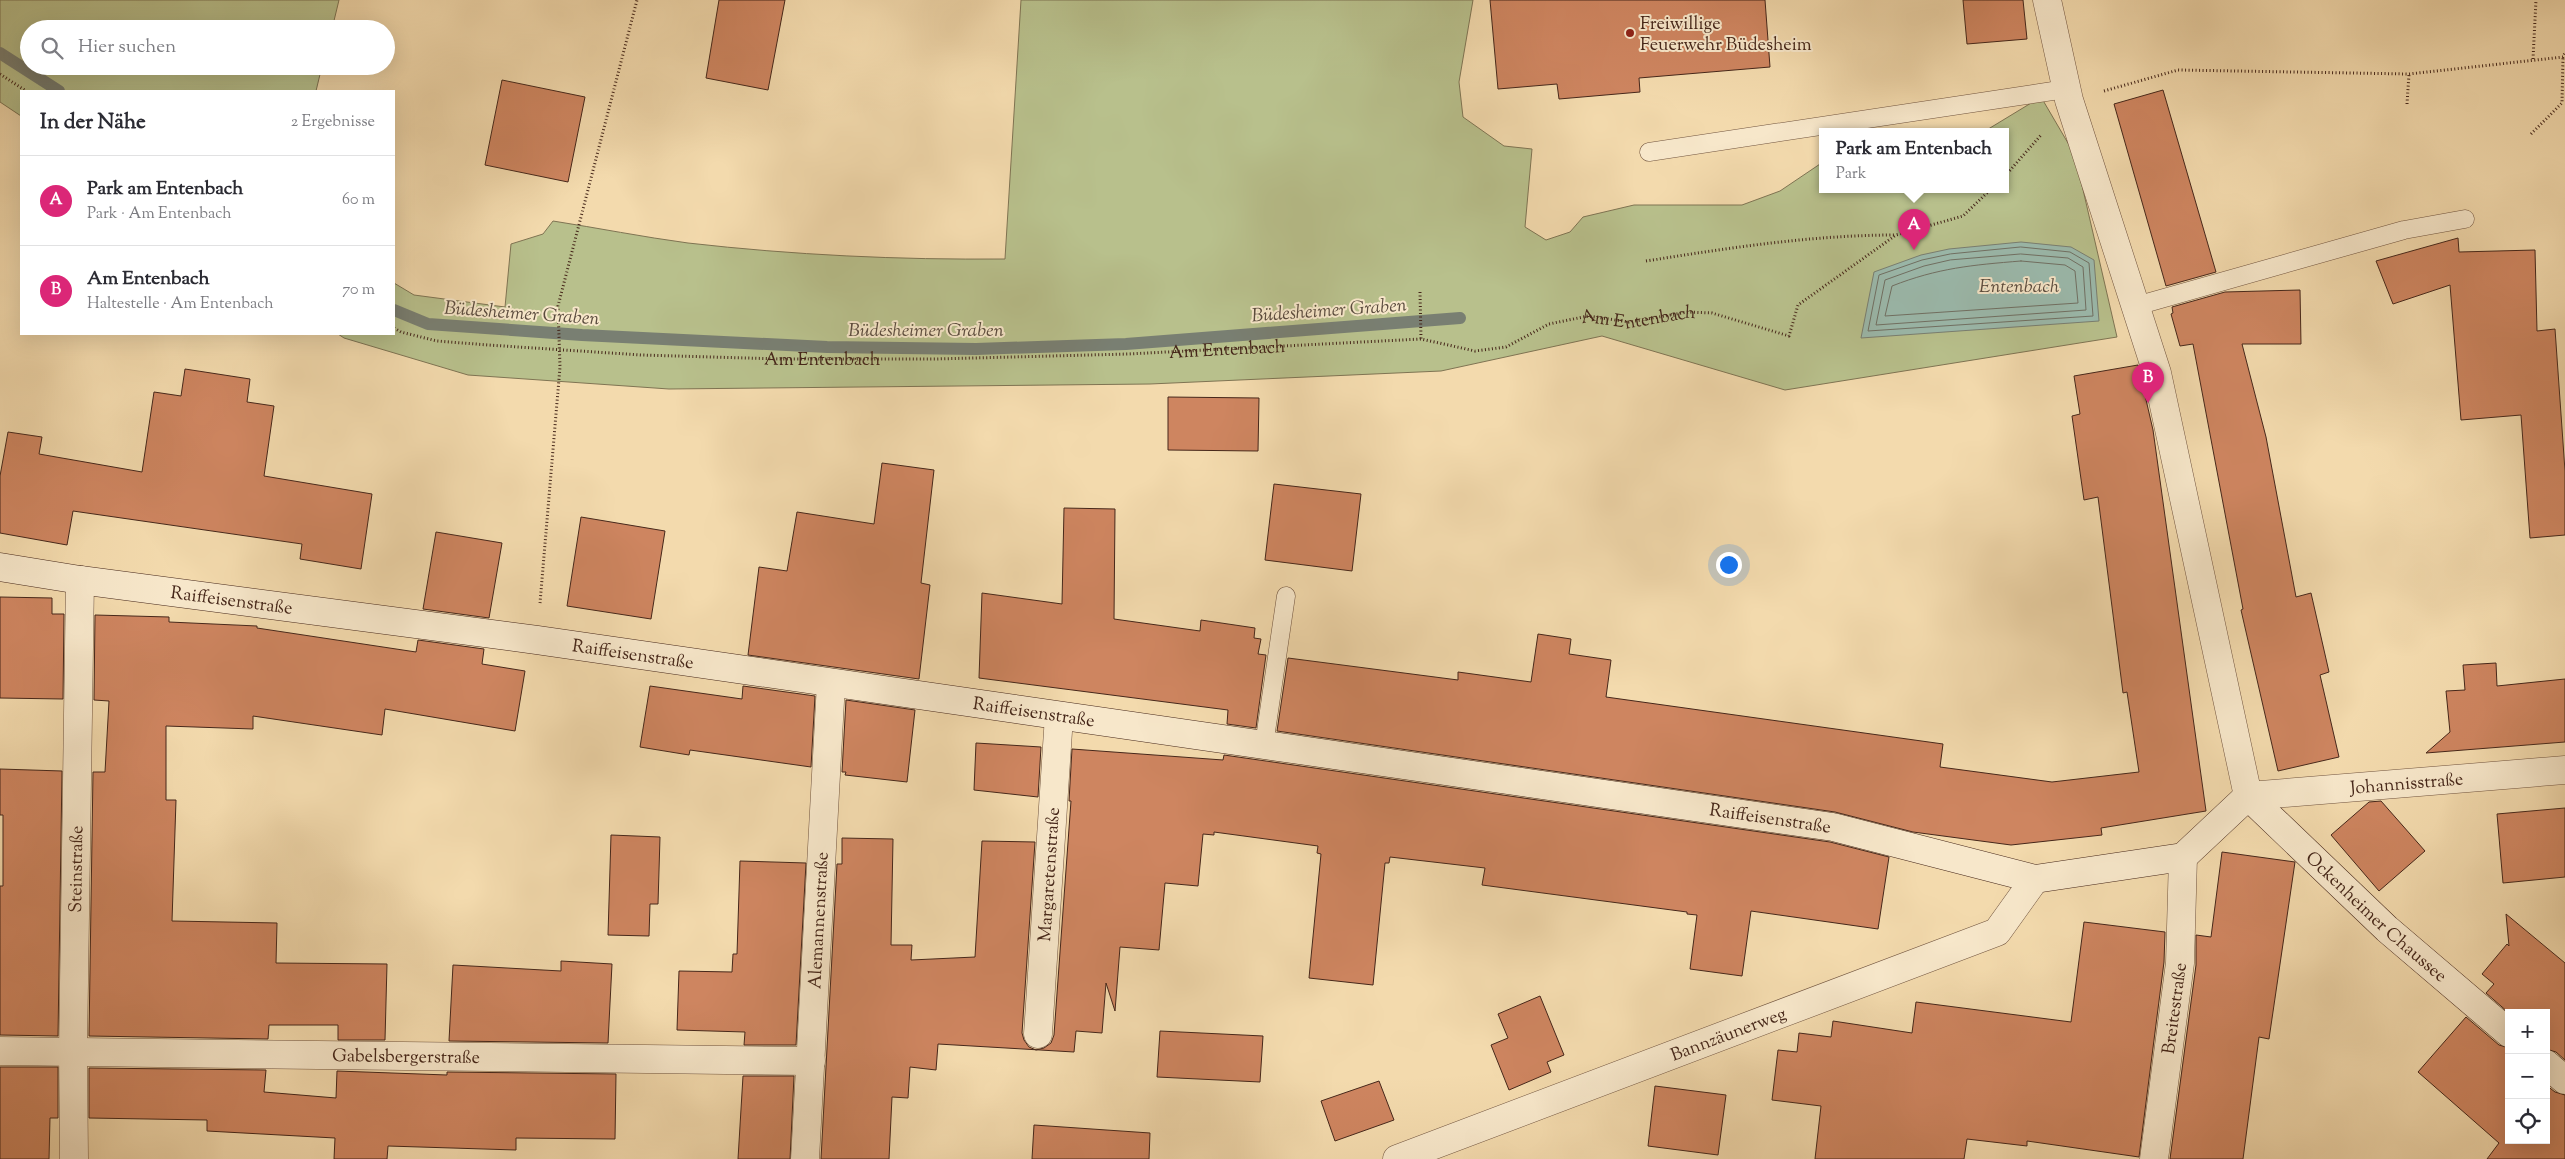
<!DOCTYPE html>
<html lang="de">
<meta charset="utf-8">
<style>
body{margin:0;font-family:"Sorts Mill Goudy",serif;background:#f7f7f7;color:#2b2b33}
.controls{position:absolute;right:15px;bottom:15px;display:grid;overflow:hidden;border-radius:0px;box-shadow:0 5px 20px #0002}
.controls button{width:45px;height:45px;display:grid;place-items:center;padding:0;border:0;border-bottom:1px solid #e1e1e2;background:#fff;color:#2b2b33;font:25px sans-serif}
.you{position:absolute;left:1728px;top:564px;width:18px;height:18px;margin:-12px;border:4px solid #fff;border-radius:50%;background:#1a73e8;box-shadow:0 0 0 8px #1a73e833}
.badge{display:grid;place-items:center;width:32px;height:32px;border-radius:50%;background:#db2777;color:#fff;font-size:16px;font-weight:700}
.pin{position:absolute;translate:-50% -41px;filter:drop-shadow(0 1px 2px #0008)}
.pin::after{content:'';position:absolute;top:26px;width:18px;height:15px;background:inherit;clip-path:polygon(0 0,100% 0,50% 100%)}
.popup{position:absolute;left:1819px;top:128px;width:190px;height:65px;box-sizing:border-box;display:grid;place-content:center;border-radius:0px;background:#fff;filter:drop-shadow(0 1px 4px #0005);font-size:16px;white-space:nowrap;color:#7c7c81}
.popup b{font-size:19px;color:#2b2b33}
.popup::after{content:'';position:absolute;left:50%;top:100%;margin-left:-10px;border:10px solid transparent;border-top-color:#fff}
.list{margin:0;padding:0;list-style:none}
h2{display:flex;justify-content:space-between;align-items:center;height:65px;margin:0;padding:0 20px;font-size:21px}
h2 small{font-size:16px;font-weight:400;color:#7c7c81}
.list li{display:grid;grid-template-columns:32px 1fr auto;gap:15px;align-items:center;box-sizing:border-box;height:90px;padding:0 20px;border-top:1px solid #e1e1e2}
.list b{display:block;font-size:19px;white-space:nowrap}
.list p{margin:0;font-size:16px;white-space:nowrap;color:#7c7c81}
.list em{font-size:16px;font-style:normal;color:#7c7c81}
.icon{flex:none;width:28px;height:28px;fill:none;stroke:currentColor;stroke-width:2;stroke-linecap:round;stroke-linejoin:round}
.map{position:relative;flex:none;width:2565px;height:1159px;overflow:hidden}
.search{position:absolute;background:#fff;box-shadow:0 5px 20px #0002;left:20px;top:20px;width:375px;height:55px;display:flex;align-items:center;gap:12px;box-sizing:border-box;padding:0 18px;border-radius:28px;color:#7c7c81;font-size:19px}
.panel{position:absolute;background:#fff;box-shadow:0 5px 20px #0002;left:20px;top:90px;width:375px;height:245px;border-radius:0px}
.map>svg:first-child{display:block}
.green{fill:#b8c08c;stroke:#7f7453}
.water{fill:#9bbaad;stroke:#797f72}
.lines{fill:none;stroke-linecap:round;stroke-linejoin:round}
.shore{stroke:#707064;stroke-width:1}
.stream{stroke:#797f72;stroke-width:12}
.building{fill:#ce8560;stroke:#46271a}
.lane-casing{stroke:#71543f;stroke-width:19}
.street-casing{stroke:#71543f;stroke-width:29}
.secondary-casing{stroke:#46271a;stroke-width:29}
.path{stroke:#46271a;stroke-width:3;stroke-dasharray:1 2.5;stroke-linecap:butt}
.lane{stroke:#f7e7ca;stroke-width:18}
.street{stroke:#f7e7ca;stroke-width:28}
.secondary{stroke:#f7e7ca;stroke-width:28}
.poi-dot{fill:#8f2418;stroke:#f7e7ca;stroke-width:2}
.labels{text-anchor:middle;stroke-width:4;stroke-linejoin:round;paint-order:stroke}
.poi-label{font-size:18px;fill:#46271a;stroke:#f7e7ca;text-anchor:start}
.street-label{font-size:18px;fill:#46271a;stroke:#f7e7ca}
.water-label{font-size:19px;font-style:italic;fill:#5b4c3f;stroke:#f7e7ca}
</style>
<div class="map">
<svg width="2565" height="1159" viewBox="0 0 2565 1159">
<rect width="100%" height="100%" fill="#f3daad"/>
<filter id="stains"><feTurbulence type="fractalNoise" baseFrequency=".004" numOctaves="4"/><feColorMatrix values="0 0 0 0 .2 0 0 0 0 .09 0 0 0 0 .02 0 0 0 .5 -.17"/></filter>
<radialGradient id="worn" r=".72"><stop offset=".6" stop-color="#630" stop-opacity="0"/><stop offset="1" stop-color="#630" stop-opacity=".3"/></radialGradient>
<g class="green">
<path d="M 0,0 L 339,0 L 332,29 L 29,29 L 29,66 L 322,66 L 316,91 L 21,91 L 21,116 L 0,102 Z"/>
<path d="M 1021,0 L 1473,0 L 1459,82 L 1463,117 L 1504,146 L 1532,149 L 1525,227 L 1546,240 L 1570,232 L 1583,217 L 1634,205 L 1742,205 L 1780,191 L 1823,162 L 1823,189 L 2005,189 L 2005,131 L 1985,131 L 2041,97 L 2075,155 L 2117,337 L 1785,390 L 1602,336 L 1441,371 L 1150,384 L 669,389 L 468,375 L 344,338 L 338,334 L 394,334 L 394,283 L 414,295 L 505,307 L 511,244 L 543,234 L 553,221 C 598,228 643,237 688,243 C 793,255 899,260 1005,259 Z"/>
</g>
<path class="water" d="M 2021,242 L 2071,247 L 2094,260 L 2099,321 L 1861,338 L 1874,272 L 1921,255 L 1949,249 Z"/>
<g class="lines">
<g class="shore">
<path d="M 2021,247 L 2070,252 L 2089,263 L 2093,316 L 1868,331 L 1879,275 L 1922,260 L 1950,254 Z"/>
<path d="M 2021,254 L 2068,258 L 2083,267 L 2086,310 L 1876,325 L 1885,280 L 1924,266 L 1950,260 Z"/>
<path d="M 2021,261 L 2065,265 L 2075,271 L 2078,303 L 1885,316 L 1892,286 C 1938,268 1972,265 2021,261 Z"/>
</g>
<g class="stream">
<path d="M 0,53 L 59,91"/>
<path d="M 394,310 L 428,324 L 582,335 L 827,347 L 976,349 L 1126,344 L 1460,318"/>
</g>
</g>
<g class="building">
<path d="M 719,0 L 785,0 L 768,90 L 706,78 Z"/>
<path d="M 1490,0 L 1765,0 L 1770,67 L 1639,78 L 1640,92 L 1559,99 L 1557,84 L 1498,89 Z"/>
<path d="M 1963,0 L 2023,0 L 2027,39 L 1967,44 Z"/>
<path d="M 502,80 L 585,97 L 568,182 L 485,165 Z"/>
<path d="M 2163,90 L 2216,272 L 2166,286 L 2114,104 Z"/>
<path d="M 2458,238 L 2459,252 L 2535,250 L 2537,331 L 2555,329 L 2565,471 L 2565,535 L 2530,538 L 2521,415 L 2461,420 L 2450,285 L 2393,304 L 2376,261 Z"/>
<path d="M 2300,290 L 2301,344 L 2242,344 L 2266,437 L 2296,597 L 2311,593 L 2329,672 L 2320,675 L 2339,757 L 2278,771 L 2241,610 L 2243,609 L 2193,344 L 2180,346 L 2171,314 L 2173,313 L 2172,307 L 2225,292 Z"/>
<path d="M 2138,365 L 2153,430 L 2206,811 L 2101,828 L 2102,835 L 2011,845 L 1913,832 L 1835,812 L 1277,731 L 1288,658 L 1458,680 L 1458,672 L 1531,682 L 1538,634 L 1571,639 L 1569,654 L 1611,660 L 1606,697 L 1943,744 L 1940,767 L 2052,782 L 2139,772 L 2127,692 L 2123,693 L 2098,497 L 2084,500 L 2072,416 L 2080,414 L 2074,376 Z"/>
<path d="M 185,369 L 250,379 L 247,402 L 274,406 L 264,476 L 372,494 L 361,569 L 300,559 L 302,544 L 73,511 L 67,545 L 0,533 L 0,476 L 8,432 L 42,437 L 39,454 L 142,472 L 154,392 L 181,396 Z"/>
<path d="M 1168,397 L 1259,398 L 1258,451 L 1168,450 Z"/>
<path d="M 882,463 L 934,470 L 921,583 L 930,585 L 919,679 L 748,655 L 759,567 L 787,571 L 797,512 L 874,524 Z"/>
<path d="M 1274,484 L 1361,494 L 1352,571 L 1265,560 Z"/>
<path d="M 1064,508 L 1115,509 L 1114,619 L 1200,631 L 1201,620 L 1255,628 L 1254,638 L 1261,639 L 1258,654 L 1266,655 L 1256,728 L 1227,724 L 1228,710 L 979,678 L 982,593 L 1062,604 Z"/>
<path d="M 581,517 L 665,531 L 651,619 L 567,606 Z"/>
<path d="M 436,532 L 502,543 L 489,618 L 423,609 Z"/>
<path d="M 0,597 L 52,598 L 52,614 L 64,614 L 63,699 L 0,698 Z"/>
<path d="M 95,615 L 169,617 L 169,622 L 257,626 L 257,628 L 416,652 L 418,640 L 484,649 L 482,664 L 525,671 L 515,731 L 385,709 L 382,735 L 253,716 L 253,729 L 166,726 L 166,800 L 176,800 L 172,921 L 277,923 L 276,963 L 387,964 L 385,1040 L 338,1040 L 338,1025 L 269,1025 L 268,1039 L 89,1036 L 93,772 L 105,772 L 109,701 L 94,700 Z"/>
<path d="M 2496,663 L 2497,686 L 2565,679 L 2565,742 L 2426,753 L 2450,732 L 2446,691 L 2465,690 L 2463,665 Z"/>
<path d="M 650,686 L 742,699 L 743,686 L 815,696 L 811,767 L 690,750 L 689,755 L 640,747 Z"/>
<path d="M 846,700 L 915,710 L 907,782 L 845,775 L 846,772 L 842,772 Z"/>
<path d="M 976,743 L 1041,747 L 1038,797 L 974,790 Z"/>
<path d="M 1072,749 L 1223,760 L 1224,755 L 1830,842 L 1889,857 L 1878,929 L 1751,911 L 1742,976 L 1690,969 L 1697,915 L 1687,914 L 1687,912 L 1482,885 L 1485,868 L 1390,857 L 1389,863 L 1385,863 L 1373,985 L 1309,978 L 1321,854 L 1317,853 L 1318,846 L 1214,832 L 1214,835 L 1203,834 L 1198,886 L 1165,883 L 1159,950 L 1120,947 L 1115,1011 L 1106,983 L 1102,1033 L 1076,1031 L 1074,1052 L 938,1044 L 936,1070 L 910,1067 L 908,1098 L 892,1097 L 889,1159 L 821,1159 L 837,864 L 842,864 L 842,838 L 893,839 L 891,945 L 912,945 L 911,960 L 975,957 L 982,841 L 1035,842 L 1022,1033 L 1024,1040 L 1029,1047 L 1036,1050 L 1044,1048 L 1051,1043 L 1054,1035 L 1071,801 L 1069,801 Z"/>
<path d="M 0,769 L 62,771 L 58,1036 L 0,1035 L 0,886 L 3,886 L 3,815 L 0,815 Z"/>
<path d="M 2381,801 L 2425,851 L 2379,891 L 2331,835 L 2369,802 Z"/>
<path d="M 2565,808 L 2565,877 L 2503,883 L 2497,814 Z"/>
<path d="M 611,835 L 660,837 L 658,904 L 650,904 L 649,936 L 608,935 Z"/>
<path d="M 2222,852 L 2295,862 L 2269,1039 L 2259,1037 L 2243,1159 L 2170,1159 L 2196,965 L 2196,935 L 2211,937 Z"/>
<path d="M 740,861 L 806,863 L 796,1045 L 744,1045 L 745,1032 L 677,1030 L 679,971 L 732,972 L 733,954 L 737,954 Z"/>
<path d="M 2506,914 L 2565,963 L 2565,1060 L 2556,1052 L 2546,1049 L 2546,1013 L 2509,1013 L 2486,993 L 2494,984 L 2482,974 L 2507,944 L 2509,946 Z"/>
<path d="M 2084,922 L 2165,932 L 2164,962 L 2139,1157 L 2027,1141 L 2027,1146 L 1967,1139 L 1964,1159 L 1815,1159 L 1821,1106 L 1772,1100 L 1778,1050 L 1797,1052 L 1799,1033 L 1831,1037 L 1833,1021 L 1912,1033 L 1916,1002 L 2071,1022 Z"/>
<path d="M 561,961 L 612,964 L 608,1043 L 449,1041 L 453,965 L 561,971 Z"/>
<path d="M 1540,996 L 1564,1055 L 1547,1062 L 1551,1072 L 1509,1090 L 1491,1045 L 1508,1038 L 1498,1014 Z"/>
<path d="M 2466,1017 L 2499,1045 L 2509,1048 L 2509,1140 L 2546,1140 L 2546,1085 L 2555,1092 L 2565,1095 L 2565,1159 L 2487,1159 L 2499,1143 L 2418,1072 Z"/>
<path d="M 1160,1031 L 1263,1036 L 1260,1082 L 1157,1077 Z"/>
<path d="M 0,1067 L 58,1067 L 58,1118 L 50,1118 L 49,1159 L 0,1159 Z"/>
<path d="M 89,1068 L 266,1070 L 264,1092 L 336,1098 L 337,1071 L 447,1075 L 447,1072 L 616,1074 L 615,1139 L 516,1138 L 516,1150 L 388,1146 L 387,1159 L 334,1159 L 335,1138 L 207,1131 L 207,1120 L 89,1118 Z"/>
<path d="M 743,1076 L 794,1076 L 790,1159 L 738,1159 Z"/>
<path d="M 1379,1081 L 1394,1120 L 1335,1141 L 1321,1101 Z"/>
<path d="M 1655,1086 L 1726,1095 L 1718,1155 L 1648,1146 Z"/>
<path d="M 1034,1125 L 1150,1133 L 1149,1159 L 1032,1159 Z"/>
</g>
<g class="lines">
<g class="lane-casing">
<g id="lane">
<path d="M 1649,152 L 2066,89"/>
<path d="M 2136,306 L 2404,230 L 2465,219"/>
<path d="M 1264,745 L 1286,596"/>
</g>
</g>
<g class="street-casing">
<g id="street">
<path id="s2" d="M 2047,0 L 2069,100 L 2157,373 L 2248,796 L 2565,770"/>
<path id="s3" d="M 1038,1034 L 1059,716"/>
<path id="s4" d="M 0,1051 L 811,1061"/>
<path id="s5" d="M 74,1159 L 73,1051 L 80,580"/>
<path id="s6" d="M 805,1159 L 831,683"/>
<path id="s7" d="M 1397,1159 L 1997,932 L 2035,879"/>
<path id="s8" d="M 2154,1159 L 2180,963 L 2183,857"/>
</g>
</g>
<g class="secondary-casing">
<g id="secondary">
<path id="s9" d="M 0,567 L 80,580 L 537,640 L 1833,827 L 2035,879 L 2183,857 L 2248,796 L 2387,929 L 2509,1033"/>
<path d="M 2546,1064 L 2565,1080"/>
</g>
</g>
<g class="path">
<path d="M 2533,59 L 2536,0"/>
<path d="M 0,74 L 26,91"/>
<path d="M 2104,91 L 2178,70 L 2409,74 L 2563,57 L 2565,53"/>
<path d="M 2407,104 L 2409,74"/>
<path d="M 2531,134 L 2562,103 L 2563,57"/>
<path d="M 2005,176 L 2042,134"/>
<path d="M 1646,261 C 1729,248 1811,235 1896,235"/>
<path d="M 1420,292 L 1421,339"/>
<path id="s1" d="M 394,328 L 401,332 L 437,341 L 488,345 L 641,355 L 781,359 L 935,359 L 1128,354 L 1421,339 L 1475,351 L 1506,347 L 1549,324 L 1588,316 L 1629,322 L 1688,312 L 1712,313 L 1789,336 L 1798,305 L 1896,235 L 1963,216 L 1991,189"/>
<path d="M 540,603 L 560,367 L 558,306 L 637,0"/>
</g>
<use href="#lane" class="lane"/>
<use href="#street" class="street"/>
<use href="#secondary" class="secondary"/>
</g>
<circle class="poi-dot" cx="1630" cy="33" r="5"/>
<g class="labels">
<g class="poi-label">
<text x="1640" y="29">Freiwillige<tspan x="1640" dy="21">Feuerwehr Büdesheim</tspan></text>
</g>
<g class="street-label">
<text dy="6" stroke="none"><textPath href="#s1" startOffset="1256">Am Entenbach</textPath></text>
<text dy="6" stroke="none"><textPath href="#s1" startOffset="836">Am Entenbach</textPath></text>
<text dy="6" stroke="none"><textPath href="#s1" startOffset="431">Am Entenbach</textPath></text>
<text dy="6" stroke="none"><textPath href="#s9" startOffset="234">Raiffeisenstraße</textPath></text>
<text dy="6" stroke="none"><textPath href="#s9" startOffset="639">Raiffeisenstraße</textPath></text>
<text dy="6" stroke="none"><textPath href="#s9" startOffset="1044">Raiffeisenstraße</textPath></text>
<text dy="6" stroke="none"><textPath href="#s2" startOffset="981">Johannisstraße</textPath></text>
<text dy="6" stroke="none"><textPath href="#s9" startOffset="1788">Raiffeisenstraße</textPath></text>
<text dy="6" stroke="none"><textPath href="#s5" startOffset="290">Steinstraße</textPath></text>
<text dy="6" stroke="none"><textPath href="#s3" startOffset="160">Margaretenstraße</textPath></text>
<text dy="6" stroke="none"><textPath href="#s9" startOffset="2475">Ockenheimer Chaussee</textPath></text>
<text dy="6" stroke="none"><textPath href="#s6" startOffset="239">Alemannenstraße</textPath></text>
<text dy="6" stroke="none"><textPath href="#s8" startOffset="152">Breitestraße</textPath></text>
<text dy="6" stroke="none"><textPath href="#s7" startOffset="354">Bannzäunerweg</textPath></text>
<text dy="6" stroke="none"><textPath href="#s4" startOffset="406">Gabelsbergerstraße</textPath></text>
</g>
<g class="water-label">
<text x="2019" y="292">Entenbach</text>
<text transform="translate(1329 309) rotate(-4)" y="7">Büdesheimer Graben</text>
<text transform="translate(522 312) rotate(4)" y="7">Büdesheimer Graben</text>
<text x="926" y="336">Büdesheimer Graben</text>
</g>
</g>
<rect width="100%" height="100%" filter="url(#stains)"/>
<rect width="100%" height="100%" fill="url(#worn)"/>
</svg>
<div class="controls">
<button>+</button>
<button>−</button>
<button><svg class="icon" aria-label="locate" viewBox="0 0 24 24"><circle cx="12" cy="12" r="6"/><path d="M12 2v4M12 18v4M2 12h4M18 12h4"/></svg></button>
</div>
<div class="you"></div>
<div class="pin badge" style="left:1914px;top:250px">A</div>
<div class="popup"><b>Park am Entenbach</b>Park</div>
<div class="pin badge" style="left:2148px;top:403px">B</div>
<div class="search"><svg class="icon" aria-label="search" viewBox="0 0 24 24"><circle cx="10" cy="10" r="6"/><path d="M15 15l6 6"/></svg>Hier suchen</div>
<section class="panel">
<h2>In der Nähe<small>2 Ergebnisse</small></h2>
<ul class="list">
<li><span class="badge">A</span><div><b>Park am Entenbach</b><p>Park · Am Entenbach</p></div><em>60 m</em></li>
<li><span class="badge">B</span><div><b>Am Entenbach</b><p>Haltestelle · Am Entenbach</p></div><em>70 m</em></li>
</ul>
</section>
</div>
